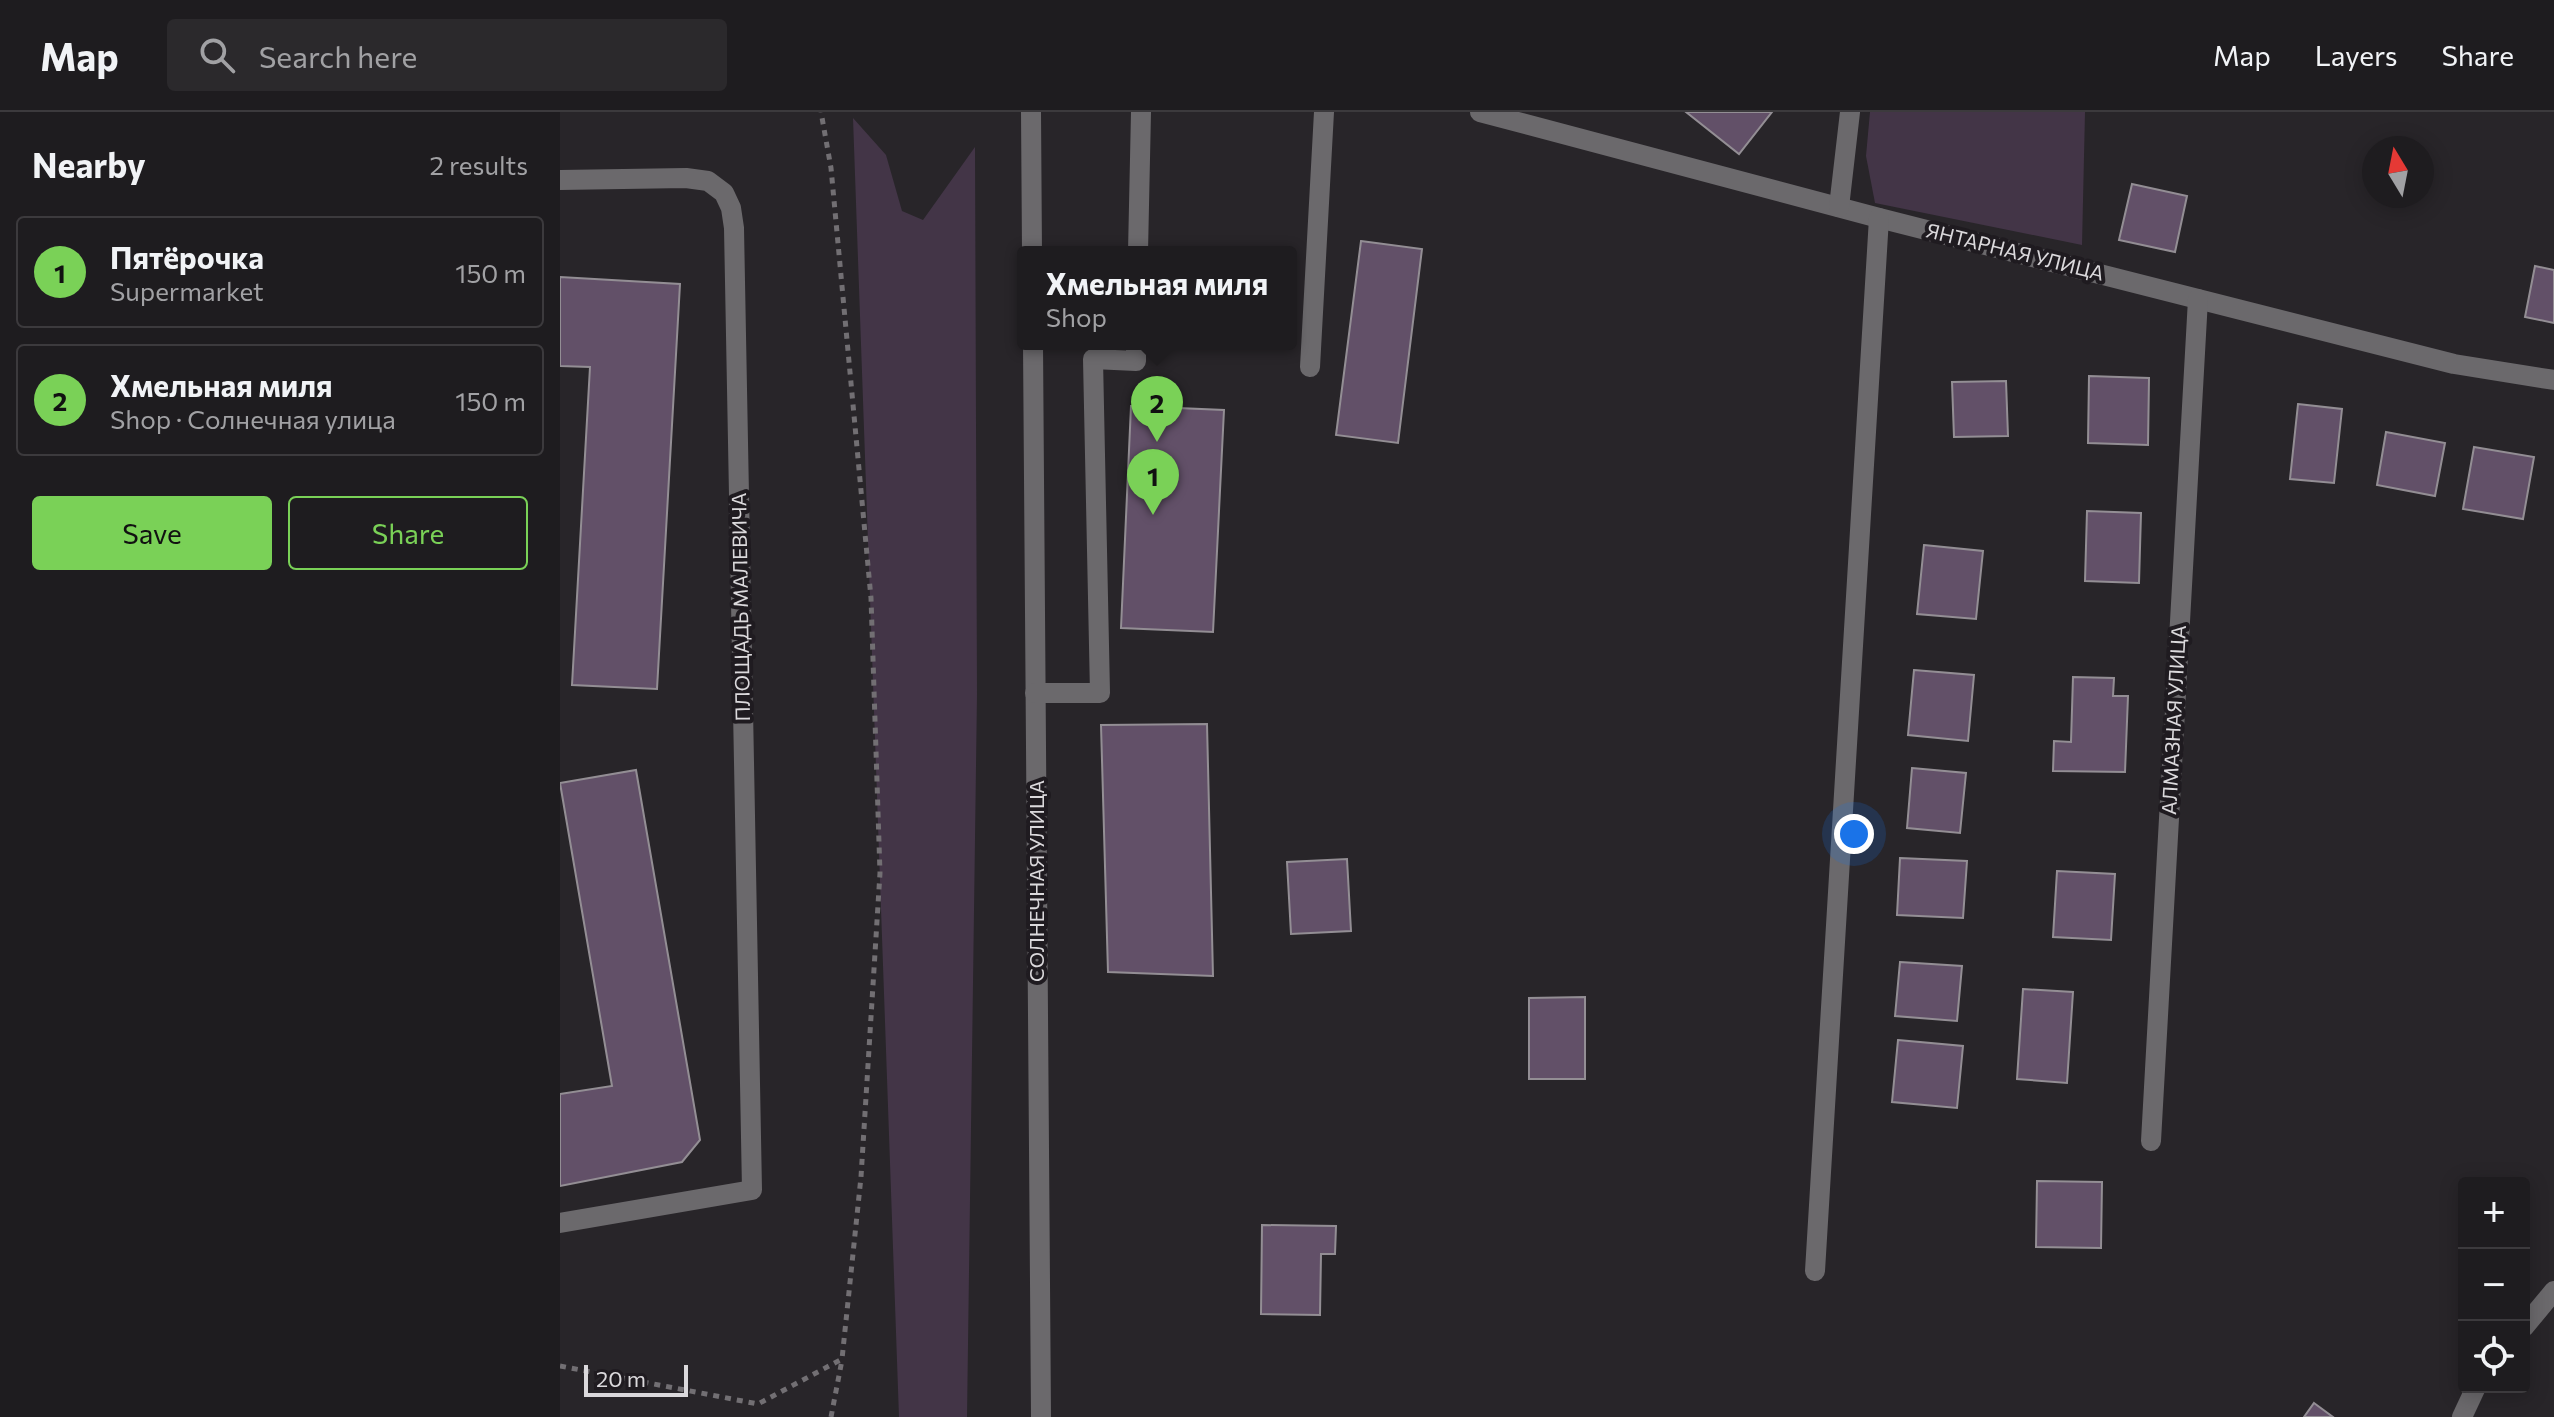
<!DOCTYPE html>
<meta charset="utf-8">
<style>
body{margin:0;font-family:Commissioner,sans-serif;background:#2b292c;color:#f1f3f6}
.controls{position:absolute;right:24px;bottom:24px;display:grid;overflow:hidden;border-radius:8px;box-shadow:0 4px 20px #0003}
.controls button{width:72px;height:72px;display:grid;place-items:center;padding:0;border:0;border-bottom:2px solid #3c3a3d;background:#1e1c1f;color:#f1f3f6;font:40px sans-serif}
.compass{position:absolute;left:1802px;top:24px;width:72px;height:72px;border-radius:50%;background:#1e1c1f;box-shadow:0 4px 20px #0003;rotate:350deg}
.scale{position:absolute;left:24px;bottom:20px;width:104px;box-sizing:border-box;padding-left:8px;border:4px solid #dbd9dc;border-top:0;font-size:22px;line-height:28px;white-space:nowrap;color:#dbd9dc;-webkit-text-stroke:6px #1f1b20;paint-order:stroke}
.you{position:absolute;left:1294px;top:722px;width:28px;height:28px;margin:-20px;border:6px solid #fff;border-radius:50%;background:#1a73e8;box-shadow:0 0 0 12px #1a73e833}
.badge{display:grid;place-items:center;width:52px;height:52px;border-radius:50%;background:#7ad157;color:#111;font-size:26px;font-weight:700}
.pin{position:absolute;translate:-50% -66px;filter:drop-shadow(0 2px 4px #0008)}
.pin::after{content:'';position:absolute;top:42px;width:28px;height:24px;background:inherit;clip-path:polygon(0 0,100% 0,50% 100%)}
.popup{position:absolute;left:457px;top:134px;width:280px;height:104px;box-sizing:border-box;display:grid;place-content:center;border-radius:8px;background:#1e1c1f;filter:drop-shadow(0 2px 6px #0005);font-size:26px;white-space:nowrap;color:#a1a1a4}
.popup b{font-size:30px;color:#f1f3f6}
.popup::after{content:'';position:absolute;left:50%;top:100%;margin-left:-16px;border:16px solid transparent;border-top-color:#1e1c1f}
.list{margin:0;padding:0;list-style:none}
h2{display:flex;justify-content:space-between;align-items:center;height:104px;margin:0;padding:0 32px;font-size:34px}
h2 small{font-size:26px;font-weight:400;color:#a1a1a4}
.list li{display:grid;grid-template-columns:52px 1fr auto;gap:24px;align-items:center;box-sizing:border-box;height:112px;margin:0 16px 16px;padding:0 16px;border:2px solid #3c3a3d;border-radius:8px}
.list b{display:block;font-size:30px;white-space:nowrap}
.list p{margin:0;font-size:26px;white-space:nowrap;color:#a1a1a4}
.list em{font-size:26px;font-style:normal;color:#a1a1a4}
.actions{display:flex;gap:16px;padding:24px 32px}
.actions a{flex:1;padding:18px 0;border:2px solid #7ad157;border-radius:8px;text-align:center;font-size:28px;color:#7ad157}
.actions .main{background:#7ad157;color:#111}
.icon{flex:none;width:44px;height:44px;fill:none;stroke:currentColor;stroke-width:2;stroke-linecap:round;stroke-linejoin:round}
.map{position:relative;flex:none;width:1994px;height:1305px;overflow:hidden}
header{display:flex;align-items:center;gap:48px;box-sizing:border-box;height:112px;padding:0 40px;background:#1e1c1f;border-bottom:2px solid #3c3a3d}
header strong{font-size:38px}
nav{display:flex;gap:44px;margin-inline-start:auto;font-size:28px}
.search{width:560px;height:72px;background:#2b292c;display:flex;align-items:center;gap:20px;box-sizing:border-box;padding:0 28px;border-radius:8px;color:#a1a1a4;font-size:30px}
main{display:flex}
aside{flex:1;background:#1e1c1f}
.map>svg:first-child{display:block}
.green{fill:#433547}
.building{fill:#625068;stroke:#938e94;stroke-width:2}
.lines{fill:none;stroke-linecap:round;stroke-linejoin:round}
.path{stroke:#726f73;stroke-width:5;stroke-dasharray:6 6;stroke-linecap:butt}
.minor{stroke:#6b696c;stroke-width:20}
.labels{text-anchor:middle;stroke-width:8;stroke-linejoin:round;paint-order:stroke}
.street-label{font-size:20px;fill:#dbd9dc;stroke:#1f1b20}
</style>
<header>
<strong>Map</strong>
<div class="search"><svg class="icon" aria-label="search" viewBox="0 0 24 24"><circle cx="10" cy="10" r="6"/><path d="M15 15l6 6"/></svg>Search here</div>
<nav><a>Map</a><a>Layers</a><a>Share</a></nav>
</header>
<main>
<aside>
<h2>Nearby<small>2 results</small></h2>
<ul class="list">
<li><span class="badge">1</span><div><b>Пятёрочка</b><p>Supermarket</p></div><em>150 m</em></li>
<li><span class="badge">2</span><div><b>Хмельная миля</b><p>Shop · Солнечная улица</p></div><em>150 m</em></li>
</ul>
<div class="actions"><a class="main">Save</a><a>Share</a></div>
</aside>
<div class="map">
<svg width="1994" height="1305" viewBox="0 0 1994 1305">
<rect width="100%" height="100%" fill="#282529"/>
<g class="green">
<path d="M 1310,0 L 1525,0 L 1522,133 L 1315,91 L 1306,44 Z"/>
<path d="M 293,6 L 326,43 L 342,99 L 363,108 L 415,35 L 417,582 L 407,1305 L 339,1305 Z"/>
</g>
<g class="building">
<path d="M 1126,0 L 1212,0 L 1179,42 Z"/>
<path d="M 1572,72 L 1627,84 L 1615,140 L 1559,128 Z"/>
<path d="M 801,129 L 862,137 L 838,331 L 776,323 Z"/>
<path d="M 1975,154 L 1994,158 L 1994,211 L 1965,205 Z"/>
<path d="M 0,165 L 120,172 L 97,577 L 12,573 L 30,255 L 0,254 Z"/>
<path d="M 1529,264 L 1589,266 L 1588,333 L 1528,331 Z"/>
<path d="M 1446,269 L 1448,324 L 1394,325 L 1392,270 Z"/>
<path d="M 1738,292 L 1782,297 L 1774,371 L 1730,367 Z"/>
<path d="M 571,294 L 664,298 L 653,520 L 561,516 Z"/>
<path d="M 1826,320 L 1885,331 L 1875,384 L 1817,373 Z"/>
<path d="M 1914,335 L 1974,345 L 1963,407 L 1903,397 Z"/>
<path d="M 1527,399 L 1581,401 L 1579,471 L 1525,469 Z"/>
<path d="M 1364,433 L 1423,439 L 1416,507 L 1357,502 Z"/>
<path d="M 1354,558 L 1414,563 L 1408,629 L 1348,623 Z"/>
<path d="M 1513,565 L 1554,566 L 1553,584 L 1568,584 L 1565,660 L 1493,659 L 1494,629 L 1511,630 Z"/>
<path d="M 647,612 L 653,864 L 548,860 L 541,613 Z"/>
<path d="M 1352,656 L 1406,661 L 1400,721 L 1347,716 Z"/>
<path d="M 76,658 L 140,1028 L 122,1050 L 0,1074 L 0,982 L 52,974 L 0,671 Z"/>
<path d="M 1340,746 L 1407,749 L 1403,806 L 1337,803 Z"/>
<path d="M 787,747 L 791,819 L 731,822 L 727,750 Z"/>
<path d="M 1497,759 L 1555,762 L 1551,828 L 1493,825 Z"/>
<path d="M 1340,850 L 1402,854 L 1397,909 L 1335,904 Z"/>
<path d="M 1463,877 L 1513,880 L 1507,971 L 1457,967 Z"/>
<path d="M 1025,885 L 1025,967 L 969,967 L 969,886 Z"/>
<path d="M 1338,928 L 1403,934 L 1397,996 L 1332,990 Z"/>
<path d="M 1477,1069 L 1542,1070 L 1541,1136 L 1476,1135 Z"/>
<path d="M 702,1113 L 776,1114 L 775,1142 L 761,1142 L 760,1203 L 701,1202 Z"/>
<path d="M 1754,1291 L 1773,1305 L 1744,1305 Z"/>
</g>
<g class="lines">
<g class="path">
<path d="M 0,1254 L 198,1292 L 282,1247 L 301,1065 L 320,761 L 311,486 L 271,56 L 261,0"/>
<path d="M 271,1305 L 282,1248"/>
</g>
<g class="minor">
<path d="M 471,0 L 472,140"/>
<path d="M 920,0 L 1319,106 L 1894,252 L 1994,268"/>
<path d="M 0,68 L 126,66 L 148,69 L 164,81 L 171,96 L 174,116 L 192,1078 L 0,1111"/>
<path d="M 1279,95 L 1290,0"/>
<path d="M 578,140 L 581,0"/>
<path d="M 473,232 L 481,1305"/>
<path d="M 750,255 L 764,0"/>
<path d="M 475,581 L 540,581 L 533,247 L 576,249 L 576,232"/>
<path d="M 1591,1029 L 1638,187"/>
<path d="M 1255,1159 L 1319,106"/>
<path d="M 1964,1215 L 1994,1179"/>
<path d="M 1902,1305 L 1916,1275"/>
</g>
</g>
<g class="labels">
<g class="street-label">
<text transform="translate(1455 140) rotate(14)" y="7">ЯНТАРНАЯ УЛИЦА</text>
<text transform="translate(181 495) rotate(-91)" y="7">ПЛОЩАДЬ МАЛЕВИЧА</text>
<text transform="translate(1614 608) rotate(-87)" y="7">АЛМАЗНАЯ УЛИЦА</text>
<text transform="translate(477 769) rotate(-90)" y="7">СОЛНЕЧНАЯ УЛИЦА</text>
</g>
</g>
</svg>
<div class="controls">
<button>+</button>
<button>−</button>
<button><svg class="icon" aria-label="locate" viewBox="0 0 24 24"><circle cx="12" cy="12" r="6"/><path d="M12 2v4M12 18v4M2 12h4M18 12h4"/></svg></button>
</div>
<svg class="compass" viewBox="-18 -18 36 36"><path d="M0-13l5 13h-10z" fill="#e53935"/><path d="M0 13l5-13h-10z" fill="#a1a1a4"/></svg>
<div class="scale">20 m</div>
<div class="you"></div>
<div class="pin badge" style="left:593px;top:403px">1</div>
<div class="pin badge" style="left:597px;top:330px">2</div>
<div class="popup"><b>Хмельная миля</b>Shop</div>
</div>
</main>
